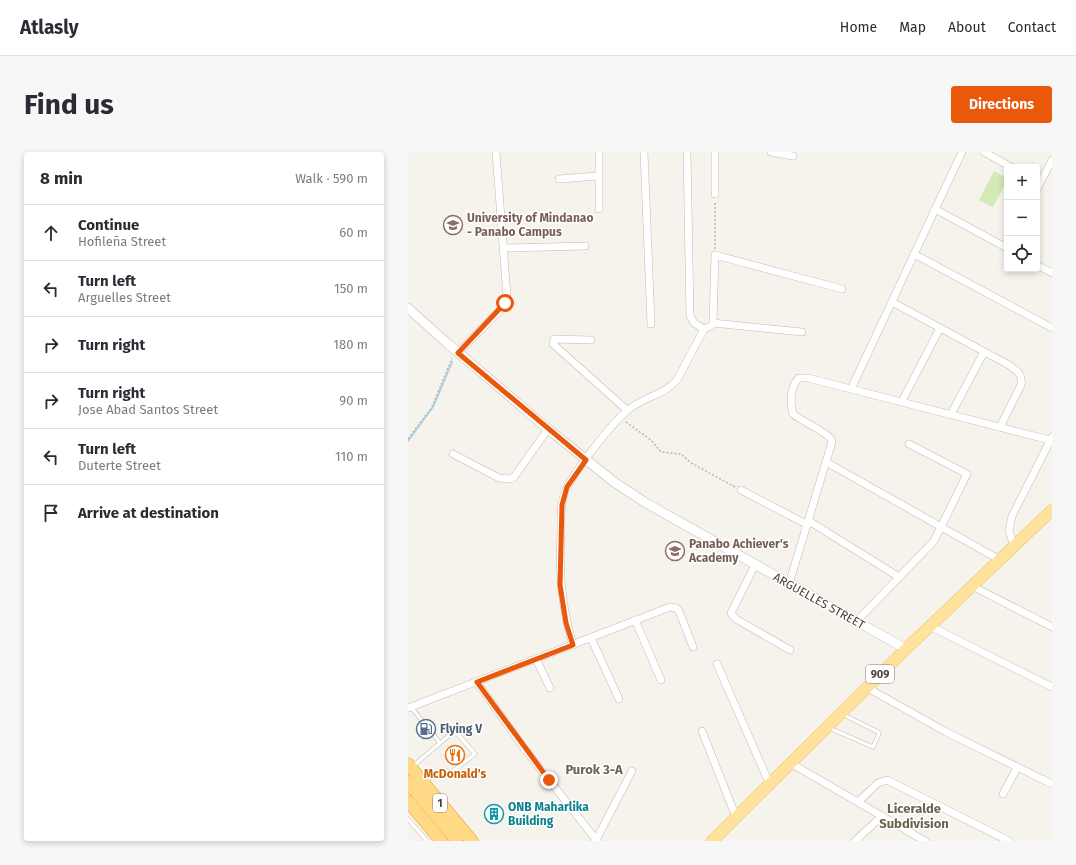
<!DOCTYPE html>
<meta charset="utf-8">
<style>
body{margin:0;font-family:"Fira Sans",sans-serif;background:#f7f7f7;color:#2b2b33}
.controls{position:absolute;right:12px;top:12px;display:grid;overflow:hidden;border-radius:4px;box-shadow:0 2px 6px #0003}
.controls button{width:36px;height:36px;display:grid;place-items:center;padding:0;border:0;border-bottom:1px solid #e1e1e2;background:#fff;color:#2b2b33;font:20px sans-serif}
.stop{position:absolute;width:12px;height:12px;margin:-9px;border:3px solid #ea580c;border-radius:50%;background:#fff}
.stop.end{background:#ea580c;border-color:#fff;box-shadow:0 1px 4px #0008}
.list{margin:0;padding:0;list-style:none}
h2{display:flex;justify-content:space-between;align-items:center;height:52px;margin:0;padding:0 16px;font-size:17px}
h2 small{font-size:13px;font-weight:400;color:#7c7c81}
.list li{display:grid;grid-template-columns:26px 1fr auto;gap:12px;align-items:center;box-sizing:border-box;height:56px;padding:0 16px;border-top:1px solid #e1e1e2}
.list b{display:block;font-size:15px;white-space:nowrap}
.list p{margin:0;font-size:13px;white-space:nowrap;color:#7c7c81}
.list em{font-size:13px;font-style:normal;color:#7c7c81}
.icon{flex:none;width:22px;height:22px;fill:none;stroke:currentColor;stroke-width:2;stroke-linecap:round;stroke-linejoin:round}
.map{position:relative;flex:none;width:644px;height:689px;overflow:hidden;border-radius:4px}
header{display:flex;align-items:center;gap:24px;box-sizing:border-box;height:56px;padding:0 20px;background:#fff;border-bottom:1px solid #e1e1e2}
header strong{font-size:19px}
nav{display:flex;gap:22px;margin-inline-start:auto;font-size:14px}
.intro{display:flex;align-items:center;justify-content:space-between;box-sizing:border-box;height:96px;padding:0 24px}
h1{margin:0;font-size:28px}
.button{padding:10px 18px;border-radius:4px;background:#ea580c;color:#fff;font-size:14px;font-weight:700}
main{display:flex;gap:24px;padding:0 24px}
aside{flex:1;background:#fff;border-radius:4px;box-shadow:0 2px 6px #0003}
.map>svg:first-child{display:block}
.green{fill:#d2eab5}
.lines{fill:none;stroke-linecap:round;stroke-linejoin:round}
.stream{stroke:#a9d4f2;stroke-width:2}
.service-casing{stroke:#c2bbae;stroke-width:4.5}
.minor-casing{stroke:#c2bbae;stroke-width:8}
.tertiary-casing{stroke:#c2bbae;stroke-width:10}
.primary-casing{stroke:#e6c16a;stroke-width:12}
.trunk-casing{stroke:#e0a43c;stroke-width:13}
.path{stroke:#c4b79f;stroke-width:1.5;stroke-dasharray:2 2;stroke-linecap:butt}
.service{stroke:#fff;stroke-width:3.5}
.minor{stroke:#fff;stroke-width:7}
.tertiary{stroke:#fff;stroke-width:9}
.primary{stroke:#ffe39c;stroke-width:11}
.trunk{stroke:#ffd985;stroke-width:12}
.route{stroke:#ea580c;stroke-width:5}
.labels{text-anchor:middle;stroke-width:3;stroke-linejoin:round;paint-order:stroke}
.shield{fill:#fff;stroke:#817c74;stroke-width:1}
.shield-label{font-size:11px;font-weight:bold;fill:#4b4439}
.education-label{font-size:12px;font-weight:bold;fill:#785e54;stroke:#fff;text-anchor:start}
.street-label{font-size:12px;fill:#4b4439;stroke:#fff}
.service-label{font-size:12px;font-weight:bold;fill:#4e5e75;stroke:#fff;text-anchor:start}
.food-label{font-size:12px;font-weight:bold;fill:#c56008;stroke:#fff}
.culture-label{font-size:12px;font-weight:bold;fill:#0d838f;stroke:#fff;text-anchor:start}
.neighbourhood-label{font-size:13px;font-weight:bold;fill:#6e6250;stroke:#fff}
</style>
<header>
<strong>Atlasly</strong>
<nav><a>Home</a><a>Map</a><a>About</a><a>Contact</a></nav>
</header>
<div class="intro"><h1>Find us</h1><a class="button">Directions</a></div>
<main>
<aside>
<h2>8 min<small>Walk · 590 m</small></h2>
<ul class="list">
<li><svg class="icon" aria-label="ahead" viewBox="0 0 24 24"><path d="M12 20V5M6 11l6-6 6 6"/></svg><div><b>Continue</b><p>Hofileña Street</p></div><em>60 m</em></li>
<li><svg class="icon" aria-label="left" viewBox="0 0 24 24"><path d="M17 20v-9H6M10 6l-5 5 5 5"/></svg><div><b>Turn left</b><p>Arguelles Street</p></div><em>150 m</em></li>
<li><svg class="icon" aria-label="right" viewBox="0 0 24 24"><path d="M7 20v-9h11M14 6l5 5-5 5"/></svg><div><b>Turn right</b></div><em>180 m</em></li>
<li><svg class="icon" aria-label="right" viewBox="0 0 24 24"><path d="M7 20v-9h11M14 6l5 5-5 5"/></svg><div><b>Turn right</b><p>Jose Abad Santos Street</p></div><em>90 m</em></li>
<li><svg class="icon" aria-label="left" viewBox="0 0 24 24"><path d="M17 20v-9H6M10 6l-5 5 5 5"/></svg><div><b>Turn left</b><p>Duterte Street</p></div><em>110 m</em></li>
<li><svg class="icon" aria-label="arrive" viewBox="0 0 24 24"><path d="M6 21V4h12l-3 4 3 4H6"/></svg><div><b>Arrive at destination</b></div></li>
</ul>
</aside>
<div class="map">
<svg width="644" height="689" viewBox="0 0 644 689">
<rect width="100%" height="100%" fill="#f6f3ec"/>
<path class="green" d="M 586,19 L 599,26 L 599,29 L 585,55 L 571,48 Z"/>
<g class="lines">
<path class="stream" d="M 0,289 L 25,255 L 44,210"/>
<g class="service-casing">
<g id="service">
<path d="M 3,555 L 32,591"/>
<path d="M 421,576 L 465,595 L 471,582 L 470,580 L 434,562"/>
<path d="M 5,614 L 51,575"/>
<path d="M 18,629 L 31,618 L 44,620 L 67,602 L 47,579"/>
<path d="M 0,667 L 19,689"/>
</g>
</g>
<g class="minor-casing">
<g id="minor">
<path d="M 191,0 L 191,57"/>
<path d="M 236,0 L 243,172"/>
<path d="M 279,0 L 282,164 L 286,171 L 296,177"/>
<path d="M 363,0 L 385,4"/>
<path d="M 576,0 L 603,15"/>
<path d="M 151,27 L 190,24"/>
<path d="M 629,37 L 644,8"/>
<path d="M 307,42 L 307,0"/>
<path d="M 527,57 L 599,96"/>
<path d="M 96,96 L 177,94"/>
<path d="M 506,102 L 644,176"/>
<path d="M 629,113 L 644,121"/>
<path d="M 484,150 L 601,213 C 609,219 615,222 613,233 L 592,275"/>
<path d="M 305,171 L 394,180"/>
<path d="M 183,188 L 146,187 L 145,192 L 219,258"/>
<path d="M 50,201 L 93,157 L 99,145 L 88,0"/>
<path d="M 443,237 L 554,0"/>
<path d="M 494,249 L 532,176"/>
<path d="M 543,262 L 576,200"/>
<path d="M 45,302 L 91,326 L 102,327 L 106,325 L 140,277"/>
<path d="M 418,310 L 592,408"/>
<path d="M 333,338 L 400,373"/>
<path d="M 401,369 L 491,425"/>
<path d="M 606,394 L 601,379 L 604,364 L 644,285"/>
<path d="M 347,413 L 323,461 L 328,467 L 382,498"/>
<path d="M 381,432 L 424,290 C 423,281 394,270 385,262 C 382,251 382,234 391,226 L 400,226 L 642,288"/>
<path d="M 564,434 L 644,475"/>
<path d="M 227,468 L 253,528"/>
<path d="M 448,470 L 526,389 L 559,322 L 501,292"/>
<path d="M 522,474 L 644,535"/>
<path d="M 183,486 L 211,547"/>
<path d="M 165,493 C 153,452 151,422 153,379 C 153,367 152,354 156,343 C 162,324 204,271 220,258 C 235,245 256,243 269,228 L 296,177 L 303,174 L 305,171 L 307,103 L 434,137"/>
<path d="M 128,507 L 142,536"/>
<path d="M 309,512 L 362,633"/>
<path d="M 69,530 L 116,596 L 189,689"/>
<path d="M 458,535 L 538,580 L 644,632"/>
<path d="M 0,556 L 262,455 L 268,456 L 271,459 L 285,495"/>
<path d="M 294,579 L 328,665"/>
<path d="M 384,612 L 517,689"/>
<path d="M 595,642 L 609,616"/>
<path d="M 451,649 L 470,631 L 479,628 L 601,689"/>
<path d="M 188,688 L 224,619"/>
<path d="M 447,689 L 474,664"/>
</g>
</g>
<g class="tertiary-casing">
<path id="tertiary" d="M 0,156 L 39,191 L 140,277 L 206,330 L 238,351 L 498,497"/>
</g>
<g class="primary-casing">
<path id="primary" d="M 304,689 L 498,497 L 644,358"/>
</g>
<g class="trunk-casing">
<g id="trunk">
<path d="M 0,612 L 64,689"/>
<path d="M 0,630 L 49,689"/>
<path d="M 0,649 L 33,689"/>
</g>
</g>
<g class="path">
<path d="M 307,97 L 307,49"/>
<path d="M 218,270 L 243,288 L 253,300 L 273,302 L 283,311 L 327,335"/>
<path d="M 0,287 L 24,255 L 44,206"/>
</g>
<use href="#service" class="service"/>
<use href="#minor" class="minor"/>
<use href="#tertiary" class="tertiary"/>
<use href="#primary" class="primary"/>
<use href="#trunk" class="trunk"/>
</g>
<g class="lines">
<path class="route" d="M 97,151 L 50,201 L 178,308 L 159,335 L 154,353 L 152,433 L 158,471 L 165,493 L 69,530 L 141,628"/>
</g>
<defs>
<g id="university-ring" transform="scale(1)"><circle r="9.5" fill="#fff" stroke="#8d6e63" stroke-width="1.5"/><path d="M0-5L7-2L0 1L-7-2ZM-4 1L0 2.5L4 1V4Q0 6-4 4Z" fill="#8d6e63"/></g>
<g id="school-ring" transform="scale(1)"><circle r="9.5" fill="#fff" stroke="#8d6e63" stroke-width="1.5"/><path d="M0-5L7-2L0 1L-7-2ZM-4 1L0 2.5L4 1V4Q0 6-4 4Z" fill="#8d6e63"/></g>
<g id="fuel-ring" transform="scale(1)"><circle r="9.5" fill="#fff" stroke="#5c6f8a" stroke-width="1.5"/><path d="M-5.5-6h7V0h2V4h1.3V-2.5L3-4.5l.8-.8L6-3V5H2.5V1h-1V6h-7ZM-4.2-4.7v3.2H.2V-4.7Z" fill="#5c6f8a"/></g>
<g id="restaurant-ring" transform="scale(1)"><circle r="9.5" fill="#fff" stroke="#e8710a" stroke-width="1.5"/><path d="M-5-6h1v4h1v-4h1v4h1v-4h1v5L-1.5 .5V6h-2V.5L-5-1ZM5-6V6H3V1.5H1.5Q1.5-4 5-6Z" fill="#e8710a"/></g>
<g id="building-ring" transform="scale(1)"><circle r="9.5" fill="#fff" stroke="#0f9aa8" stroke-width="1.5"/><path d="M-4-6H4V6H1V3H-1V6H-4ZM-2.5-4.3h1.7v1.8h-1.7ZM.8-4.3h1.7v1.8H.8ZM-2.5-1h1.7V.8h-1.7ZM.8-1h1.7V.8H.8Z" fill="#0f9aa8"/></g>
</defs>
<g fill-rule="evenodd">
<use href="#university-ring" x="45" y="73"/>
<use href="#school-ring" x="267" y="399"/>
<use href="#fuel-ring" x="18" y="577"/>
<use href="#restaurant-ring" x="47" y="603"/>
<use href="#building-ring" x="86" y="662"/>
</g>
<g class="labels">
<g class="shield">
<rect x="458" y="513" width="28" height="18" rx="3"/>
<rect x="25" y="642" width="14" height="18" rx="3"/>
</g>
<g class="shield-label">
<text x="472" y="526">909</text>
<text x="32" y="655">1</text>
</g>
<g class="education-label">
<text x="59" y="70">University of Mindanao<tspan x="59" dy="14">- Panabo Campus</tspan></text>
<text x="281" y="396">Panabo Achiever's<tspan x="281" dy="14">Academy</tspan></text>
</g>
<g class="street-label">
<text transform="translate(411 449) rotate(29)" y="4">ARGUELLES STREET</text>
</g>
<g class="service-label">
<text x="32" y="581">Flying V</text>
</g>
<g class="food-label">
<text x="47" y="626">McDonald's</text>
</g>
<g class="culture-label">
<text x="100" y="659">ONB Maharlika<tspan x="100" dy="14">Building</tspan></text>
</g>
<g class="neighbourhood-label">
<text x="186" y="622">Purok 3-A</text>
<text x="506" y="661">Liceralde<tspan x="506" dy="15">Subdivision</tspan></text>
</g>
</g>
</svg>
<div class="controls">
<button>+</button>
<button>−</button>
<button><svg class="icon" aria-label="locate" viewBox="0 0 24 24"><circle cx="12" cy="12" r="6"/><path d="M12 2v4M12 18v4M2 12h4M18 12h4"/></svg></button>
</div>
<div class="stop" style="left:97px;top:151px"></div>
<div class="stop end" style="left:141px;top:628px"></div>
</div>
</main>
